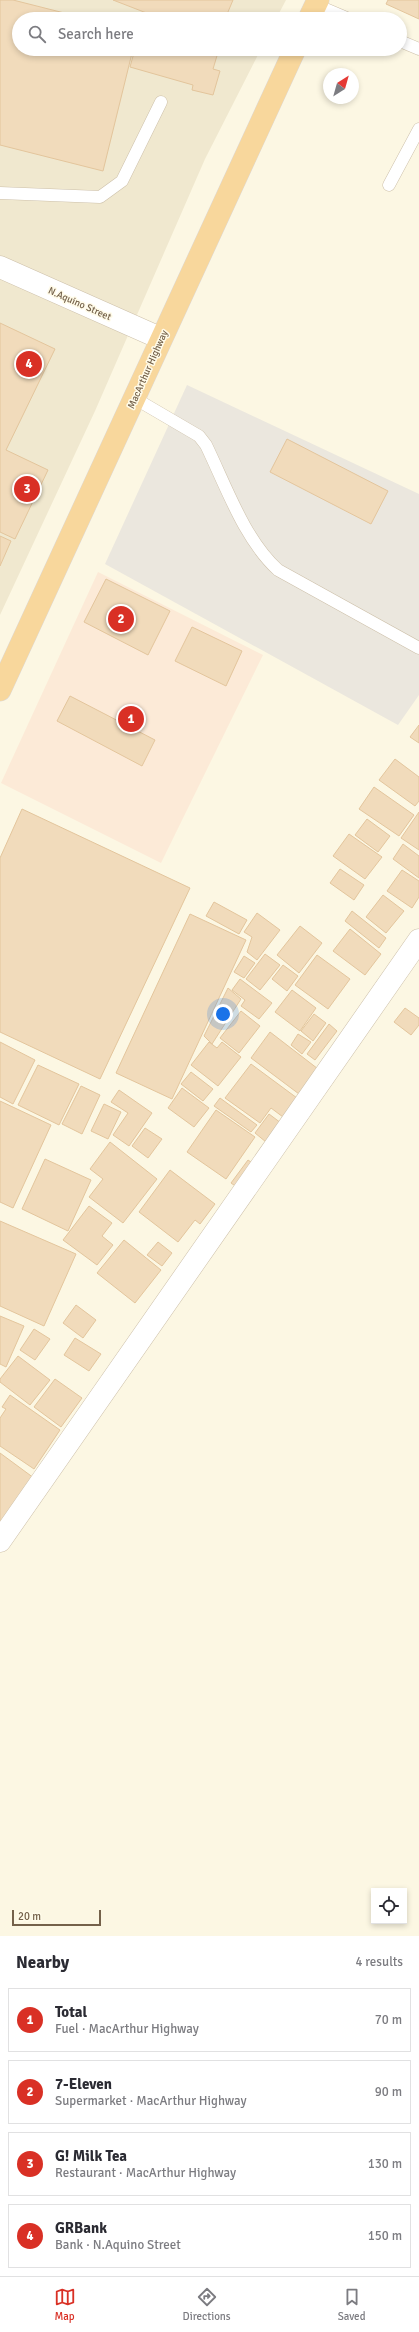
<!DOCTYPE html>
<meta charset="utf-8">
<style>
body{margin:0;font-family:Signika,sans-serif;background:#f7f7f7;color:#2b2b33}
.controls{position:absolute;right:12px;bottom:12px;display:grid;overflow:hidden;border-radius:0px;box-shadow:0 2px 6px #0003}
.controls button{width:36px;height:36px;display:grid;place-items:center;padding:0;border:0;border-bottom:1px solid #e1e1e2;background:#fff;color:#2b2b33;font:20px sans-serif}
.compass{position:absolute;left:323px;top:68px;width:36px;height:36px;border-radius:50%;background:#fff;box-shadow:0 2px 6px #0003;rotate:37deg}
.scale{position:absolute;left:12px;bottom:10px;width:89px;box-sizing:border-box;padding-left:4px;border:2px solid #74614a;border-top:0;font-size:11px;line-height:14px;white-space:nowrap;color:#74614a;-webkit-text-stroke:3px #fffbe9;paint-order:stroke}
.you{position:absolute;left:223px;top:1014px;width:14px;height:14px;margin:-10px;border:3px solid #fff;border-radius:50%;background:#1a73e8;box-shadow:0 0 0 6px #1a73e833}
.badge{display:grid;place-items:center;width:26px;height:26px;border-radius:50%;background:#d93025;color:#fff;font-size:13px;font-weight:700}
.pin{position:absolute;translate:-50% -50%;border:2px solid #fff;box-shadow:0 1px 4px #0006}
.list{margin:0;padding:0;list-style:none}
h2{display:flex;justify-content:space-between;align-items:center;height:52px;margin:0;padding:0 16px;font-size:17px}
h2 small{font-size:13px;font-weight:400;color:#7c7c81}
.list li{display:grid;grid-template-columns:26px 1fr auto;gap:12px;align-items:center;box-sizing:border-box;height:64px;margin:0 8px 8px;padding:0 8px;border:1px solid #e1e1e2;border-radius:0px}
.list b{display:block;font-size:15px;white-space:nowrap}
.list p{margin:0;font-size:13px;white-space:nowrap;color:#7c7c81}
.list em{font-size:13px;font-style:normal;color:#7c7c81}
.icon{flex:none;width:22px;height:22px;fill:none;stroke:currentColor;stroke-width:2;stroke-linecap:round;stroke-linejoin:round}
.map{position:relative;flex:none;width:419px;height:1936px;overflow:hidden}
.search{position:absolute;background:#fff;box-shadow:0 2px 6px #0003;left:12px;right:12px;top:12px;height:44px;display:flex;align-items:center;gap:10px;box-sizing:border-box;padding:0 14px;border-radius:22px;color:#7c7c81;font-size:15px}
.sheet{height:340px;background:#fff}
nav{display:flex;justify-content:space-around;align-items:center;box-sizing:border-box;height:56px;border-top:1px solid #e1e1e2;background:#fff;font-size:11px;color:#7c7c81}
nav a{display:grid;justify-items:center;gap:2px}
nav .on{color:#d93025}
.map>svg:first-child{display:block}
.residential{fill:#f0e8cf}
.commercial{fill:#fcead7}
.industrial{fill:#ebe7de}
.building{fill:#f1dbbb;stroke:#e3c59c}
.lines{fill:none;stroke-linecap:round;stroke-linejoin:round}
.service-casing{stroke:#cdc0aa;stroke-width:13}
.minor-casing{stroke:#cdc0aa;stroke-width:23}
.trunk-casing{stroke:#ded9d4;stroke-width:23}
.service{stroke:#fff;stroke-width:12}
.minor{stroke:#fff;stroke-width:22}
.trunk{stroke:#f8d79c;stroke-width:22}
.labels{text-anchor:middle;stroke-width:3;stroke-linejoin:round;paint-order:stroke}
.street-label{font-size:10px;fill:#74614a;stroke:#fffbe9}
</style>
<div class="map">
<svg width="419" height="1936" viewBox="0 0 419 1936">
<rect width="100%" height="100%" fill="#fcf7e3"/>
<path class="residential" d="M 0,0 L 286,0 L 276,19 L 19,19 L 19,49 L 261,49 L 205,159 L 95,411 L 0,615 Z"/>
<path class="commercial" d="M 98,572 L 263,655 L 161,863 L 1,783 Z"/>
<path class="industrial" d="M 187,385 L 419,494 L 419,695 L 398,725 L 105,564 Z"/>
<g class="building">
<path d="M 0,0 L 13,0 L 88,19 L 19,19 L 19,49 L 133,49 L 103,171 L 0,145 Z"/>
<path d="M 113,0 L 233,0 L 225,19 L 162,19 Z"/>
<path d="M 388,0 L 419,0 L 419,19 L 386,4 Z"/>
<path d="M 135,49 L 219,49 L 213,69 L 220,71 L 213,95 L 192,90 L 193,85 L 130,67 Z"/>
<path d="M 0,323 L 55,349 L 6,450 L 48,470 L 15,539 L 0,532 Z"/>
<path d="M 287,439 L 388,491 L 371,524 L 270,472 Z"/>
<path d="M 0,536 L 11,541 L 0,566 Z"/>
<path d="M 106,579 L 170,611 L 148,655 L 84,622 Z"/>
<path d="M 192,627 L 242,651 L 226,686 L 175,661 Z"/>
<path d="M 70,696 L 155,740 L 142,766 L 57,721 Z"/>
<path d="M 419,725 L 419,743 L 410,737 Z"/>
<path d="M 395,759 L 419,777 L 419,801 L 415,806 L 379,780 Z"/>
<path d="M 374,787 L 414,815 L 399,836 L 359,809 Z"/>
<path d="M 22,809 L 190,888 L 100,1079 L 0,1032 L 0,858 Z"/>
<path d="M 419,812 L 419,850 L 401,838 Z"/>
<path d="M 367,819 L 390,836 L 378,852 L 355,835 Z"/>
<path d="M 349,834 L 382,857 L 365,879 L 333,856 Z"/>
<path d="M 403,844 L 419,856 L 419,878 L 393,859 Z"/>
<path d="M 340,869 L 364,885 L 354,900 L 330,883 Z"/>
<path d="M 402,870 L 419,881 L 419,897 L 412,908 L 387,891 Z"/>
<path d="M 383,895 L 404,911 L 386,933 L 366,917 Z"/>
<path d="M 214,902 L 247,920 L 239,934 L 206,916 Z"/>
<path d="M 352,911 L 386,938 L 379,948 L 345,921 Z"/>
<path d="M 257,913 L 280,930 L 257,960 L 247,952 L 252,937 L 244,932 Z"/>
<path d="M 190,914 L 246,940 L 172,1099 L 116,1073 Z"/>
<path d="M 300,926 L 322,943 L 299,973 L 277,955 Z"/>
<path d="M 350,929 L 381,954 L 365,975 L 333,951 Z"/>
<path d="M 265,954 L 280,965 L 260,990 L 246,979 Z"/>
<path d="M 317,955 L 350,979 L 328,1009 L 295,985 Z"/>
<path d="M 244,956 L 255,963 L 244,978 L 234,972 Z"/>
<path d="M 283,965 L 298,976 L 287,991 L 272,979 Z"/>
<path d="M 240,979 L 272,1003 L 259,1019 L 241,1006 L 245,1000 L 232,990 Z"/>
<path d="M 228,988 L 241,999 L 212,1044 L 204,1036 Z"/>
<path d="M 292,990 L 316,1008 L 300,1031 L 275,1012 Z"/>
<path d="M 405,1008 L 419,1018 L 419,1025 L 411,1035 L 394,1022 Z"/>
<path d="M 241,1011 L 260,1026 L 239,1053 L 220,1038 Z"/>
<path d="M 314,1014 L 326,1023 L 313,1041 L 301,1031 Z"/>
<path d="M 329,1024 L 337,1031 L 315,1060 L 307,1054 Z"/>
<path d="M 270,1032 L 322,1072 L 303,1097 L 251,1058 Z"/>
<path d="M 298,1034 L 311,1042 L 302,1054 L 291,1045 Z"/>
<path d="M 0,1042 L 35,1060 L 13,1104 L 0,1097 Z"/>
<path d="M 209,1042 L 217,1048 L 222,1042 L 241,1057 L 218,1086 L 191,1065 Z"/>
<path d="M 251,1064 L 297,1098 L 283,1117 L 271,1108 L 260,1123 L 225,1098 Z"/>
<path d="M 38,1065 L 79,1084 L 59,1125 L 18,1105 Z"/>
<path d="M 191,1072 L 213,1089 L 203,1101 L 181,1084 Z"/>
<path d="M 81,1086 L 100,1095 L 82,1134 L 62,1124 Z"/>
<path d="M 182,1088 L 209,1108 L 194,1127 L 168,1108 Z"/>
<path d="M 119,1090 L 152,1113 L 129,1146 L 113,1135 L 128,1113 L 111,1102 Z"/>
<path d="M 220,1098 L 257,1125 L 251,1132 L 214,1106 Z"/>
<path d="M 0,1101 L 51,1125 L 13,1208 L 0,1202 Z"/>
<path d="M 104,1104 L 121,1112 L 108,1139 L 91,1131 Z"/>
<path d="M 216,1110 L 255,1137 L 226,1179 L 187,1152 Z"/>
<path d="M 269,1114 L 281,1123 L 266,1142 L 255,1133 Z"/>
<path d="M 145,1128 L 162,1139 L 148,1158 L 132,1146 Z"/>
<path d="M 110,1142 L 157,1179 L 123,1223 L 89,1197 L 103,1179 L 90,1169 Z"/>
<path d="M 45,1159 L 91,1180 L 68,1231 L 22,1209 Z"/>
<path d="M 248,1160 L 258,1167 L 241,1190 L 231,1183 Z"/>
<path d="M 170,1170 L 215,1204 L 200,1224 L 195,1220 L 178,1242 L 139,1212 Z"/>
<path d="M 89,1206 L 112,1223 L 102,1236 L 113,1245 L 97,1265 L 63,1240 Z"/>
<path d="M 0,1221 L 76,1254 L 44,1326 L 0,1306 Z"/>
<path d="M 124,1240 L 161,1270 L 135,1303 L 97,1273 Z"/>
<path d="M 158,1242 L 172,1253 L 162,1266 L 147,1255 Z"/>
<path d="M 76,1305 L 96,1320 L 83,1338 L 63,1323 Z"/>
<path d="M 0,1316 L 24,1326 L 6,1367 L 0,1364 Z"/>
<path d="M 34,1329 L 50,1339 L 35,1360 L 20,1350 Z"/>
<path d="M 75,1338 L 101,1354 L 89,1371 L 64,1355 Z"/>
<path d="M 18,1356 L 50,1380 L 30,1405 L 0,1382 L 0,1379 Z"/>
<path d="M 55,1379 L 82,1398 L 61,1427 L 34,1407 Z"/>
<path d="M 10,1395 L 60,1430 L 34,1469 L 0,1446 L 0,1418 L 6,1409 L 2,1407 Z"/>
<path d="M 0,1453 L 38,1481 L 0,1527 Z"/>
</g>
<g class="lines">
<g class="service-casing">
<g id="service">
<path d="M 316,5 L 349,19"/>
<path d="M 400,41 L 419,49"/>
<path d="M 389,185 L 419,129"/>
<path d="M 0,193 L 100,197 L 122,181 L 161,102"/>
<path d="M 134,398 L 199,436 L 206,445 C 226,486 244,539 278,570 L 419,648"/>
</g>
</g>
<g class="minor-casing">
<g id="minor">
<path d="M 0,267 L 160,338"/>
<path d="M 0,1541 L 419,940"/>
</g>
</g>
<g class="trunk-casing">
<g id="trunk">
<path d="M 309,19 L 318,0"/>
<path d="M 0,690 L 295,49"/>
</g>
</g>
<use href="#service" class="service"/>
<use href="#minor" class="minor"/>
<use href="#trunk" class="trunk"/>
</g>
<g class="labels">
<g class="street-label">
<text transform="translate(80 303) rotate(24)" y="4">N.Aquino Street</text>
<text transform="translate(147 369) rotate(-66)" y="4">MacArthur Highway</text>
</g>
</g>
</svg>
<div class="controls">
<button><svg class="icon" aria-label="locate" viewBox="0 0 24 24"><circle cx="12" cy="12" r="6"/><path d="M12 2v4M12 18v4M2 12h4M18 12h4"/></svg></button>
</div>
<svg class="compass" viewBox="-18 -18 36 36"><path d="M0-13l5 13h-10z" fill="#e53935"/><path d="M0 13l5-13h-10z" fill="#7c7c81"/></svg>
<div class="scale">20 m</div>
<div class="you"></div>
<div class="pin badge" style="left:131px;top:719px">1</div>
<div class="pin badge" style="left:121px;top:619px">2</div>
<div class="pin badge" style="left:27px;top:489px">3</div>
<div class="pin badge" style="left:29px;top:364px">4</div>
<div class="search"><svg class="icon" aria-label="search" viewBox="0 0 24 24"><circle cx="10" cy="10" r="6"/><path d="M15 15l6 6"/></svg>Search here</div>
</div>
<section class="sheet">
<h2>Nearby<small>4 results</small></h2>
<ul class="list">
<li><span class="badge">1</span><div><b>Total</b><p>Fuel · MacArthur Highway</p></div><em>70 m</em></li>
<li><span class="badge">2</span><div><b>7-Eleven</b><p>Supermarket · MacArthur Highway</p></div><em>90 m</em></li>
<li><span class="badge">3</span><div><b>G! Milk Tea</b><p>Restaurant · MacArthur Highway</p></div><em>130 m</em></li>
<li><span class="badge">4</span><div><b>GRBank</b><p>Bank · N.Aquino Street</p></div><em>150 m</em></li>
</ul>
</section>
<nav>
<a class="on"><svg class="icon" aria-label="map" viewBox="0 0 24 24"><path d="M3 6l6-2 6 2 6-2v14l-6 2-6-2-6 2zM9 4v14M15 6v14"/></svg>Map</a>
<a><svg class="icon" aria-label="directions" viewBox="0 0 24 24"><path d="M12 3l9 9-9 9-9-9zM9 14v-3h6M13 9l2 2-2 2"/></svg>Directions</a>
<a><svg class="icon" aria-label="saved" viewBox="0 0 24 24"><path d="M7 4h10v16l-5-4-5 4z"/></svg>Saved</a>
</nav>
